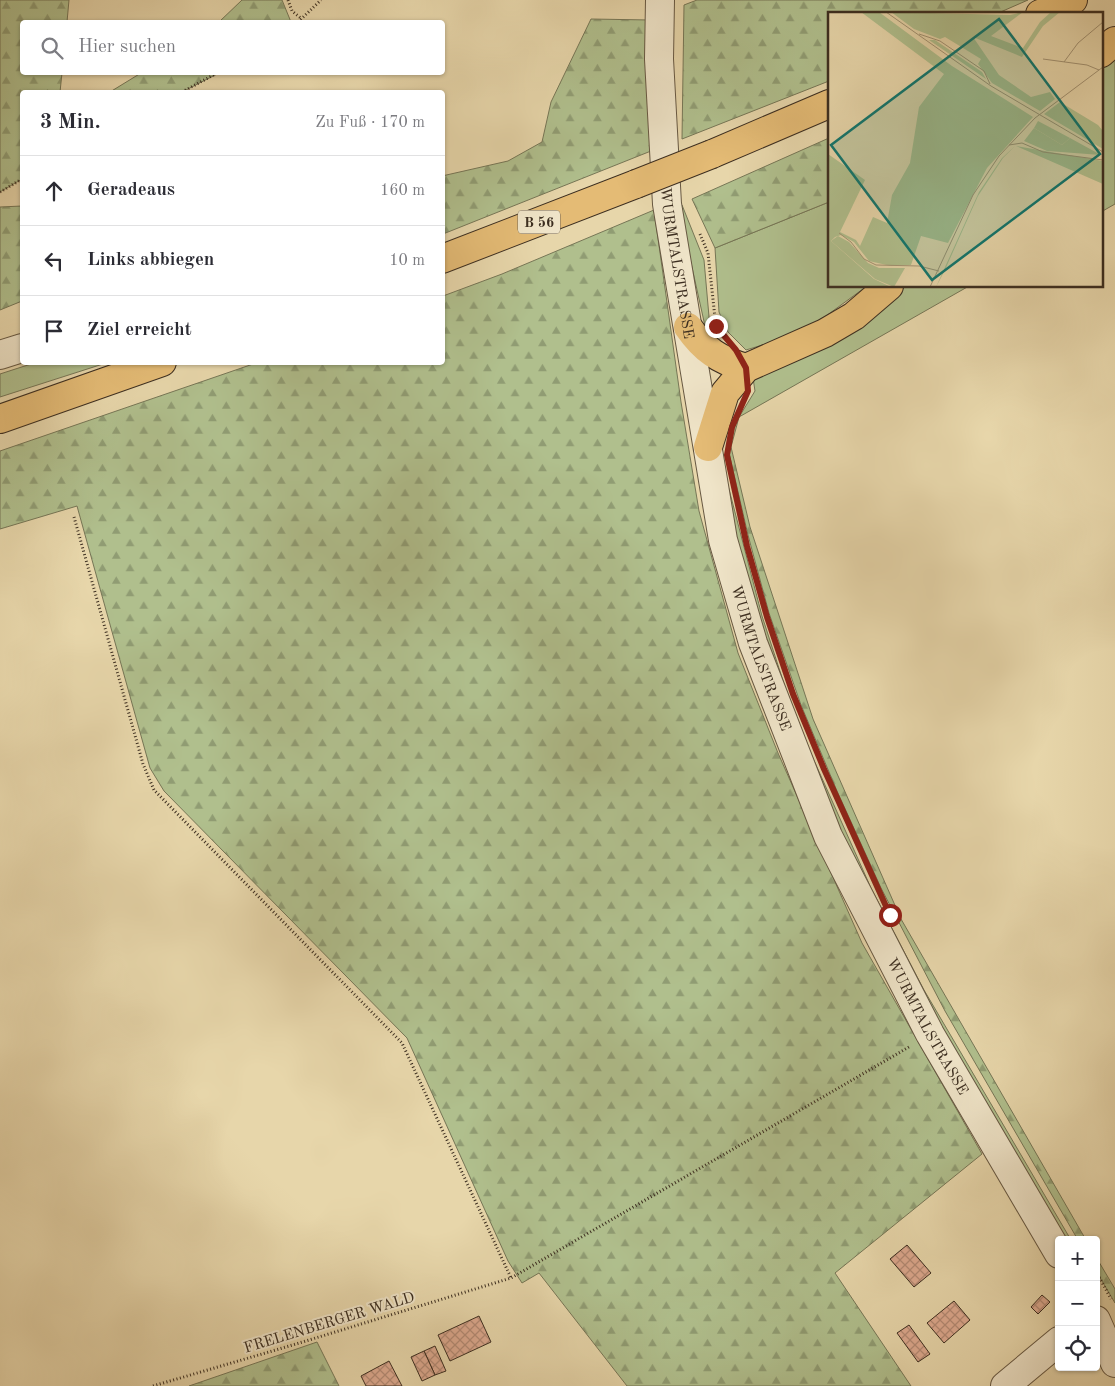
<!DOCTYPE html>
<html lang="de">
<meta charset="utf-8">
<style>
body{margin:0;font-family:"Old Standard TT",serif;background:#f7f7f7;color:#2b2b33}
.controls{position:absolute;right:15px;bottom:15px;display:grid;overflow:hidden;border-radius:5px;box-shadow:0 1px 4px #0004}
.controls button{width:45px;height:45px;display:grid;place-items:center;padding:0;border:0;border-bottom:1px solid #e1e1e2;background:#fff;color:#2b2b33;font:25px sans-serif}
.stop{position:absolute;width:15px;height:15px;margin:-11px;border:4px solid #8f2418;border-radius:50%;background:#fff}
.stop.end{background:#8f2418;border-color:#fff;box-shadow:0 1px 5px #0008}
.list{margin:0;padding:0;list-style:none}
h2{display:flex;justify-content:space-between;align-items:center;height:65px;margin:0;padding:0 20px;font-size:21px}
h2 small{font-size:16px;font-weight:400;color:#7c7c81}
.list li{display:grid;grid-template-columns:32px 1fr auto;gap:15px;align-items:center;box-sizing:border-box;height:70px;padding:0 20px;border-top:1px solid #e1e1e2}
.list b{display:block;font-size:19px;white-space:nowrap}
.list em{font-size:16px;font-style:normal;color:#7c7c81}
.icon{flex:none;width:28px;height:28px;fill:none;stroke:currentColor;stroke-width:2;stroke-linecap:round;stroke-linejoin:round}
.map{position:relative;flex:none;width:1115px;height:1386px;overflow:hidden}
.search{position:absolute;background:#fff;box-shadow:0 1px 4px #0004;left:20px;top:20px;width:425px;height:55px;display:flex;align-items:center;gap:12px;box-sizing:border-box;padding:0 18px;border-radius:5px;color:#7c7c81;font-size:19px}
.panel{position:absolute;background:#fff;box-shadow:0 1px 4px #0004;left:20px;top:90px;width:425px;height:275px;border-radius:5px}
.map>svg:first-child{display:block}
.green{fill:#b0bf8d;stroke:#767656}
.forest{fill:url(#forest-firs);stroke:#767656}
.building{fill:url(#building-cross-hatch);stroke:#3c2e20}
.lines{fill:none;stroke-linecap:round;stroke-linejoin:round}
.minor-casing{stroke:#675842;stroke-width:30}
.highway-casing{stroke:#3c2e20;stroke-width:30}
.path{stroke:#3c2e20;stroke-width:3;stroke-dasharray:1 2.5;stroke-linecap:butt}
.minor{stroke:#efe4c8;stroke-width:28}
.highway{stroke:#e4bb75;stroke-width:28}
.highway-bridge-casing{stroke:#3c2e20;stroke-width:30;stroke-linecap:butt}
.highway-bridge{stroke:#e4bb75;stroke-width:28}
.route{stroke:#8f2418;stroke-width:6}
.labels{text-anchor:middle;stroke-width:4;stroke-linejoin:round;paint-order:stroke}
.shield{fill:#efe4c8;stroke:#726552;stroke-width:1}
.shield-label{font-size:14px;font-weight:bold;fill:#3c2e20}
.street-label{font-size:15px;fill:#3c2e20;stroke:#efe4c8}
.inset-road{fill:none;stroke:#a39373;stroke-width:1}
.view{fill:#0f766e;fill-opacity:0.15;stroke:#0f766e;stroke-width:2.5}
.inset-edge{fill:none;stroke:#3c2e20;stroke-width:2.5}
</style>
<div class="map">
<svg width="1115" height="1386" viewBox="0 0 1115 1386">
<defs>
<pattern id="forest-firs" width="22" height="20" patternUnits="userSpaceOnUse" patternTransform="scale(1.25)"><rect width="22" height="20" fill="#b0bf8d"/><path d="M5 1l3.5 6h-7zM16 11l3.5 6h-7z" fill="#909c73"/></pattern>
<pattern id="building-cross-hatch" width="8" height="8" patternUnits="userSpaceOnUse" patternTransform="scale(1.25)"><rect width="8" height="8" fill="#dda98f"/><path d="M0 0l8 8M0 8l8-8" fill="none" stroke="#b48a74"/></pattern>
</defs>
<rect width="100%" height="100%" fill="#e7d6aa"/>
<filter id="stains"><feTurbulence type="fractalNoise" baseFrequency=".004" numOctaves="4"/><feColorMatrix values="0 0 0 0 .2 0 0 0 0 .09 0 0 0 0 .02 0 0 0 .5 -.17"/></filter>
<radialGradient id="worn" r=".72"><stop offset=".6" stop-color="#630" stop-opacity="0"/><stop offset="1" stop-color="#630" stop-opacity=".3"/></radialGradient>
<g class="green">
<path d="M 1115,55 L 1115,204 L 1101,212 L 1101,67 Z"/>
<path d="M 829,202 L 829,286 L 867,286 L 826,316 L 792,336 L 746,350 L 728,332 L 719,312 L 715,248 Z"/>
<path d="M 678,204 L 682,205 L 704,260 L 710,328 L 714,336 L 727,346 L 707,335 Z"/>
<path d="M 906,286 L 969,286 L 739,417 L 755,391 L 753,378 L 806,356 L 876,316 Z"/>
<path d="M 34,363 L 34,362 L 106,363 L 0,397 L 0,374 Z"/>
<path d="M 731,409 L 721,443 L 724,470 L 762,616 L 788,696 L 812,756 L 871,888 L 924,990 L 1071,1240 L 1064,1240 L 925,1002 L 841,836 L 778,684 L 729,519 L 719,430 Z"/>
</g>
<g class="forest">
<path d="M 0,0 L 69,0 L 67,22 L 22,22 L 22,72 L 62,73 L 60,92 L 22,92 L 22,179 L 0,192 Z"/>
<path d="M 242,0 L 282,0 L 291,22 L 219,22 Z"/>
<path d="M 697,0 L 1028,0 L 996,14 L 829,14 L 829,81 L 682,139 L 684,5 Z"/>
<path d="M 591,19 L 650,20 L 651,151 L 443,234 L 442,176 L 508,161 L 542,142 L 551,102 Z"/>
<path d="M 141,73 L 141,72 L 219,73 L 182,92 L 110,92 Z"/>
<path d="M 829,138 L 829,202 L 715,248 L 692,199 Z"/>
<path d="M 22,206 L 22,301 L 0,310 L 0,207 Z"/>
<path d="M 654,210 L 681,402 L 699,511 L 738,653 L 778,753 L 862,943 L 982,1154 L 835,1273 L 911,1386 L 627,1386 L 539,1273 L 522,1283 L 508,1261 L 407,1038 L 164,791 L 150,768 L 77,506 L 0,529 L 0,451 L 256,363 L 442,362 L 443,296 L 502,274 Z"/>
<path d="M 739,417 L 731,447 L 750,527 L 813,719 L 901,919 L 1086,1240 L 1078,1240 L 945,1011 L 881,888 L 837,791 L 801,705 L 769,613 L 748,535 L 729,453 L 734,428 Z"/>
<path d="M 1096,1257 L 1115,1289 L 1115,1303 L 1096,1271 Z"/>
<path d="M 317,1342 L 339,1386 L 189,1386 Z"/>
</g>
<g class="building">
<path d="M 907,1245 L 931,1273 L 914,1287 L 890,1259 Z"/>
<path d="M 1042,1295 L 1050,1302 L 1038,1314 L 1031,1307 Z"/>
<path d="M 954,1301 L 970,1320 L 944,1343 L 927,1323 Z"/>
<path d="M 479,1316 L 491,1342 L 450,1361 L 438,1335 Z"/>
<path d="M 909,1325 L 930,1354 L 918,1362 L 897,1333 Z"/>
<path d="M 435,1346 L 446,1371 L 435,1375 L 424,1351 Z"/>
<path d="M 424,1351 L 435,1375 L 422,1381 L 411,1357 Z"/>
<path d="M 389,1361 L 402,1386 L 366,1386 L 361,1376 Z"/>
</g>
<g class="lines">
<g class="minor-casing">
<g id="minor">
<path id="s1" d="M 660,0 L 659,59 L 667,204 L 723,540 L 753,643 L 828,836 L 930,1034 L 1059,1254"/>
<path d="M 0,355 L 22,348"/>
<path d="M 1096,1320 L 1115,1363"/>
<path d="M 1005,1386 L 1059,1341"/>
</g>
</g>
<g class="highway-casing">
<g id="highway">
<path d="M 1040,14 L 1073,0"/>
<path d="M 1101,53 L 1115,41"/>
<path d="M 712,154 L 829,104"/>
<path d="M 442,259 L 636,184"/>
<path d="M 688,327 C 704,350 719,360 746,368"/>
<path d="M 0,419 L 162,362"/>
<path d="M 708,447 L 725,393 L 746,368 L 825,333 L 854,316 L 889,286"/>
</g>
</g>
<g class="path">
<path d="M 288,0 L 292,11 L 302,19"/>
<path d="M 298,22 L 321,0"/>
<path d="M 182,92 L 219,72"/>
<path d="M 0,192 L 22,179"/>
<path d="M 700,234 L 708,253 L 715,318"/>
<path d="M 74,517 L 143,764 L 154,790 L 402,1043 L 511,1278"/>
<path d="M 1096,1271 L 1111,1299"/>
<path d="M 153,1386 L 296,1344 L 511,1278 L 909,1047"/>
</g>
<use href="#minor" class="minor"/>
<use href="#highway" class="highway"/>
<g class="highway-bridge-casing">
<path id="highway-bridge" d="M 636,184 L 712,154"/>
</g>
<use href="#highway-bridge" class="highway-bridge"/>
</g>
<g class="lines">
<path class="route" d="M 716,326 L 736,350 L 746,368 L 748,391 L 732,427 L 727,455 L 747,546 L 767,617 L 793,694 L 824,769 L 890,915"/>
</g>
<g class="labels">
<rect class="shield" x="518" y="210.5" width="42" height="23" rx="4"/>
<g class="shield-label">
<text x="539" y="227">B 56</text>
</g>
<g class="street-label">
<text dy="5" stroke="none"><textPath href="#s1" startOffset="264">WURMTALSTRASSE</textPath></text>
<text dy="5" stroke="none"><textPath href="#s1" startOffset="669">WURMTALSTRASSE</textPath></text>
<text dy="5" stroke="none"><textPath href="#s1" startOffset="1074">WURMTALSTRASSE</textPath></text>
<text transform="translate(329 1322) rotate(-17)" y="5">FRELENBERGER WALD</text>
</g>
</g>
<g transform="translate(828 12)">
<rect width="275" height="275" fill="#e7d6aa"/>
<path d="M 101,28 L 107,28 L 154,60 L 158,67 ZM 206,116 L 234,133 L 242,126 L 273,143 L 219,139 L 196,129 ZM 188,134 L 275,149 L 275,172 ZM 10,224 L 21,230 L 40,251 L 51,256 L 77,256 L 66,275 L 47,267 L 3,229 Z" fill="#b0bf8d"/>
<path d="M 33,0 L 51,0 L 124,54 L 205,105 L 159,156 L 120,231 L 93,224 L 83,253 L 63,254 L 41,249 L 26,230 L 13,223 L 7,225 L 3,229 L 46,267 L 63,275 L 0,275 L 0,142 L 37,168 L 12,220 L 28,228 L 32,234 L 45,205 L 59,211 L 64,183 L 82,151 L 91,95 L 116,62 ZM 63,0 L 182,3 L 195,0 L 163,24 L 195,36 L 212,10 L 223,0 L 232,0 L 215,14 L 194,45 L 145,25 L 171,63 L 203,85 L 222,80 L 227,87 L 212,99 L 164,71 L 150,52 L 153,47 L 117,25 L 112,27 L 86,17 ZM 232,90 L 270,113 L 275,119 L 275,137 L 216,102 ZM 210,109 L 242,126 L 234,133 L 206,116 ZM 187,134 L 175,146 L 150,184 L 116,260 L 108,275 L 151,180 L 174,146 Z" fill="#b0bf8d"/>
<path class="inset-road" d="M 58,0 L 163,74 L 275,140M 91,22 L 112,29 L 137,46 L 156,59 L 162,72M 215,47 L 259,53 L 271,58M 236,50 L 250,31 L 275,10M 181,133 L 194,131 L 215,140 L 275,148M 11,221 L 23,230 L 36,247 L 48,253 L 91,254 L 111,259M 102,275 L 145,183 L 171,144 L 207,106 L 275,55"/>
<path class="view" d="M 171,7 L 272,142 L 104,268 L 3,133 Z"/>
<rect width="275" height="275" class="inset-edge"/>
</g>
<rect width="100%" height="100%" filter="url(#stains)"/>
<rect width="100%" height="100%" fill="url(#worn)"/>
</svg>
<div class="controls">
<button>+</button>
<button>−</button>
<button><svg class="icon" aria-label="locate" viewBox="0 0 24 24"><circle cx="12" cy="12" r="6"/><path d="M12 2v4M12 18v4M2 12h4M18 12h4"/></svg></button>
</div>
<div class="stop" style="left:890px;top:915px"></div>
<div class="stop end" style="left:716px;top:326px"></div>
<div class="search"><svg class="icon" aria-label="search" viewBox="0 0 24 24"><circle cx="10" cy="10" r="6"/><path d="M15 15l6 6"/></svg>Hier suchen</div>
<section class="panel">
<h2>3 Min.<small>Zu Fuß · 170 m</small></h2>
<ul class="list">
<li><svg class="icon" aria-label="ahead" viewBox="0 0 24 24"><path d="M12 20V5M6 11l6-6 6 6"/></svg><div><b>Geradeaus</b></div><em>160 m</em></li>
<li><svg class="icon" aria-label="left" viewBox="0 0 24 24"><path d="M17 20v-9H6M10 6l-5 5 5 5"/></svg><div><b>Links abbiegen</b></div><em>10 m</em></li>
<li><svg class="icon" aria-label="arrive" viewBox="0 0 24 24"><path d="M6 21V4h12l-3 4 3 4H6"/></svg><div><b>Ziel erreicht</b></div></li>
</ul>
</section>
</div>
